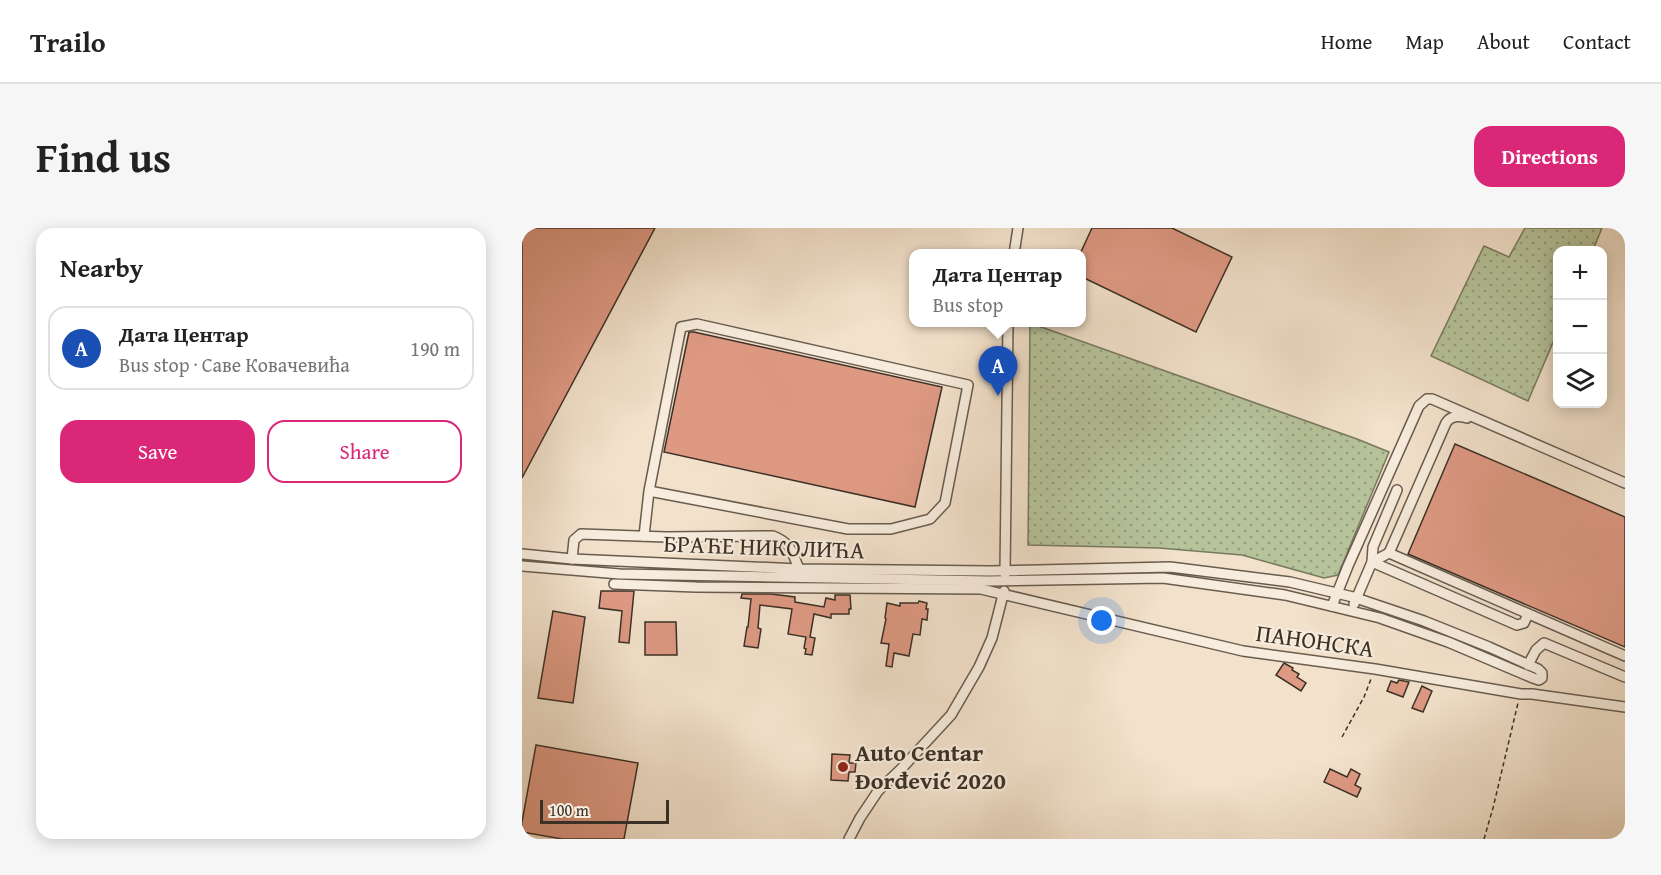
<!DOCTYPE html>
<meta charset="utf-8">
<style>
body{margin:0;font-family:"Gentium Book Plus",serif;background:#f6f6f6;color:#222}
.controls{position:absolute;right:18px;top:18px;display:grid;overflow:hidden;border-radius:12px;box-shadow:0 3px 15px #0003}
.controls button{width:54px;height:54px;display:grid;place-items:center;padding:0;border:0;border-bottom:2px solid #e0e0e0;background:#fff;color:#222;font:30px sans-serif}
.scale{position:absolute;left:18px;bottom:15px;width:129px;box-sizing:border-box;padding-left:6px;border:3px solid #3b3026;border-top:0;font-size:16px;line-height:21px;white-space:nowrap;color:#3b3026;-webkit-text-stroke:4px #f7ecdd;paint-order:stroke}
.you{position:absolute;left:580px;top:393px;width:21px;height:21px;margin:-15px;border:4px solid #fff;border-radius:50%;background:#1a73e8;box-shadow:0 0 0 9px #1a73e833}
.badge{display:grid;place-items:center;width:39px;height:39px;border-radius:50%;background:#db2777;color:#fff;font-size:20px;font-weight:700}
.pin{position:absolute;translate:-50% -50px;filter:drop-shadow(0 2px 3px #0008)}
.pin::after{content:'';position:absolute;top:32px;width:21px;height:18px;background:inherit;clip-path:polygon(0 0,100% 0,50% 100%)}
.popup{position:absolute;left:387px;top:21px;width:177px;height:78px;box-sizing:border-box;display:grid;place-content:center;border-radius:12px;background:#fff;filter:drop-shadow(0 2px 4px #0005);font-size:20px;white-space:nowrap;color:#767676}
.popup b{font-size:22px;color:#222}
.popup::after{content:'';position:absolute;left:50%;top:100%;margin-left:-12px;border:12px solid transparent;border-top-color:#fff}
.list{margin:0;padding:0;list-style:none}
h2{display:flex;justify-content:space-between;align-items:center;height:78px;margin:0;padding:0 24px;font-size:26px}
h2 small{font-size:20px;font-weight:400;color:#767676}
.list li{display:grid;grid-template-columns:39px 1fr auto;gap:18px;align-items:center;box-sizing:border-box;height:84px;margin:0 12px 12px;padding:0 12px;border:2px solid #e0e0e0;border-radius:18px}
.list b{display:block;font-size:22px;white-space:nowrap}
.list p{margin:0;font-size:20px;white-space:nowrap;color:#767676}
.list em{font-size:20px;font-style:normal;color:#767676}
.actions{display:flex;gap:12px;padding:18px 24px}
.actions a{flex:1;padding:14px 0;border:2px solid #db2777;border-radius:18px;text-align:center;font-size:21px;color:#db2777}
.actions .main{background:#db2777;color:#fff}
.icon{flex:none;width:33px;height:33px;fill:none;stroke:currentColor;stroke-width:2;stroke-linecap:round;stroke-linejoin:round}
.map{position:relative;flex:none;width:1103px;height:611px;overflow:hidden;border-radius:18px}
header{display:flex;align-items:center;gap:36px;box-sizing:border-box;height:84px;padding:0 30px;background:#fff;border-bottom:2px solid #e0e0e0}
header strong{font-size:28px}
nav{display:flex;gap:33px;margin-inline-start:auto;font-size:21px}
.intro{display:flex;align-items:center;justify-content:space-between;box-sizing:border-box;height:144px;padding:0 36px}
h1{margin:0;font-size:42px}
.button{padding:15px 27px;border-radius:18px;background:#db2777;color:#fff;font-size:21px;font-weight:700}
main{display:flex;gap:36px;padding:0 36px}
aside{flex:1;background:#fff;border-radius:18px;box-shadow:0 3px 15px #0003}
.map>svg:first-child{display:block}
.grass{fill:url(#grass-dots);stroke:#787a60;stroke-width:1.5}
.building{fill:#de9983;stroke:#3b3026;stroke-width:1.5}
.lines{fill:none;stroke-linecap:round;stroke-linejoin:round}
.minor-casing{stroke:#695c4f;stroke-width:12}
.path{stroke:#3b3026;stroke-width:1.5;stroke-dasharray:4.5 3;stroke-linecap:butt}
.minor{stroke:#f7ecdd;stroke-width:9}
.poi-dot{fill:#8f2418;stroke:#f7ecdd;stroke-width:2}
.labels{text-anchor:middle;stroke-width:4.5;stroke-linejoin:round;paint-order:stroke}
.street-label{font-size:24px;fill:#3b3026;stroke:#f7ecdd}
.poi-label{font-size:24px;font-weight:bold;fill:#3b3026;stroke:#f7ecdd;text-anchor:start}
</style>
<header>
<strong>Trailo</strong>
<nav><a>Home</a><a>Map</a><a>About</a><a>Contact</a></nav>
</header>
<div class="intro"><h1>Find us</h1><a class="button">Directions</a></div>
<main>
<aside>
<h2>Nearby<small></small></h2>
<ul class="list">
<li><span class="badge" style="background:#1a4fb4">A</span><div><b>Дата Центар</b><p>Bus stop · Саве Ковачевића</p></div><em>190 m</em></li>
</ul>
<div class="actions"><a class="main">Save</a><a>Share</a></div>
</aside>
<div class="map">
<svg width="1103" height="611" viewBox="0 0 1103 611">
<defs>
<pattern id="grass-dots" width="8" height="8" patternUnits="userSpaceOnUse" patternTransform="scale(1.5)"><rect width="8" height="8" fill="#b6c39b"/><path d="M2 2h.1M6 6h.1" fill="none" stroke="#959f7e" stroke-width="1.8" stroke-linecap="round"/></pattern>
</defs>
<rect width="100%" height="100%" fill="#f2e1cb"/>
<filter id="stains"><feTurbulence type="fractalNoise" baseFrequency=".00333" numOctaves="4"/><feColorMatrix values="0 0 0 0 .2 0 0 0 0 .09 0 0 0 0 .02 0 0 0 .5 -.17"/></filter>
<radialGradient id="worn" r=".72"><stop offset=".6" stop-color="#630" stop-opacity="0"/><stop offset="1" stop-color="#630" stop-opacity=".3"/></radialGradient>
<g class="grass">
<path d="M 1003,0 L 1080,0 L 1071,22 L 1036,22 L 1035,105 L 1006,173 L 909,128 L 962,18 L 987,29 Z"/>
<path d="M 508,95 L 835,211 L 867,224 L 816,347 L 802,350 L 720,327 L 637,320 L 506,317 Z"/>
</g>
<g class="building">
<path d="M 0,0 L 133,0 L 0,250 Z"/>
<path d="M 570,0 L 650,0 L 710,29 L 674,104 L 560,49 L 560,26 L 558,26 Z"/>
<path d="M 167,104 L 172,104 L 420,159 L 393,279 L 142,224 Z"/>
<path d="M 933,216 L 1103,289 L 1103,419 L 886,326 Z"/>
<path d="M 79,363 L 112,363 L 107,415 L 97,414 L 100,383 L 77,380 Z"/>
<path d="M 220,366 L 249,366 L 273,369 L 273,374 L 302,379 L 304,370 L 313,372 L 313,367 L 328,367 L 329,381 L 327,381 L 327,386 L 309,386 L 309,390 L 292,386 L 288,409 L 293,410 L 290,427 L 283,426 L 284,421 L 282,420 L 284,409 L 266,406 L 270,381 L 238,377 L 236,400 L 239,401 L 236,420 L 222,418 L 225,399 L 226,399 L 229,371 L 219,370 Z"/>
<path d="M 397,373 L 405,375 L 404,381 L 406,381 L 405,392 L 400,391 L 398,407 L 391,406 L 387,428 L 372,425 L 370,439 L 364,438 L 367,416 L 359,415 L 364,391 L 363,390 L 365,375 L 378,378 L 378,375 L 396,375 Z"/>
<path d="M 31,383 L 63,389 L 51,475 L 16,470 Z"/>
<path d="M 123,394 L 154,394 L 155,427 L 123,427 Z"/>
<path d="M 762,435 L 771,440 L 770,442 L 777,446 L 775,449 L 784,455 L 779,463 L 754,447 Z"/>
<path d="M 877,452 L 887,454 L 881,469 L 865,463 L 869,453 L 875,455 Z"/>
<path d="M 900,458 L 910,463 L 901,484 L 890,480 Z"/>
<path d="M 14,517 L 116,535 L 102,611 L 40,611 L 0,604 L 0,594 Z"/>
<path d="M 310,526 L 328,527 L 327,535 L 334,535 L 333,544 L 327,544 L 326,553 L 309,552 Z"/>
<path d="M 808,541 L 825,549 L 829,541 L 838,546 L 833,557 L 839,560 L 835,569 L 802,554 Z"/>
</g>
<g class="lines">
<g class="minor-casing">
<g id="minor">
<path d="M 492,26 L 496,0"/>
<path d="M 875,262 L 851,319 L 850,334 L 995,397 L 1002,395 L 1006,386"/>
<path d="M 122,308 L 127,263 L 326,301 L 369,301 L 408,291 L 423,275 L 446,157 L 175,96 L 159,99 L 127,263"/>
<path d="M 867,325 L 924,195 C 929,187 937,188 945,190"/>
<path d="M 0,326 L 50,331 L 277,341 L 468,343 L 648,339 L 768,354 L 831,369 L 902,393 L 967,419 L 1016,441 L 1020,445 L 1020,450 L 1017,452 L 1011,450 L 926,414 L 858,390 L 763,367 L 641,350 L 467,353 L 98,346 L 0,338"/>
<path d="M 50,331 L 52,312 L 59,306 L 144,309 L 251,308 C 269,315 270,324 277,341"/>
<path d="M 483,346 L 486,94"/>
<path d="M 92,356 L 174,359 L 459,361 L 721,423 L 853,441 L 999,466 L 1010,466 L 1103,479"/>
<path d="M 832,376 L 850,334 L 867,325 L 1103,428"/>
<path d="M 810,378 L 826,338 L 897,178 L 905,171 L 910,171 L 1103,255"/>
<path d="M 1006,437 L 1014,422 L 1022,415 L 1103,449"/>
<path d="M 327,611 L 338,590 L 356,563 L 380,540 L 429,487 L 457,439 L 470,410 L 482,363"/>
</g>
</g>
<g class="path">
<path d="M 820,509 L 842,469 L 849,451"/>
<path d="M 962,611 L 971,580 L 996,475"/>
</g>
<use href="#minor" class="minor"/>
</g>
<circle class="poi-dot" cx="321" cy="539" r="6"/>
<g class="labels">
<g class="street-label">
<text transform="translate(242 319) rotate(2)" y="8">БРАЋЕ НИКОЛИЋА</text>
<text transform="translate(793 413) rotate(8)" y="8">ПАНОНСКА</text>
</g>
<g class="poi-label">
<text x="333" y="533">Auto Centar<tspan x="333" dy="28">Đorđević 2020</tspan></text>
</g>
</g>
<rect width="100%" height="100%" filter="url(#stains)"/>
<rect width="100%" height="100%" fill="url(#worn)"/>
</svg>
<div class="controls">
<button>+</button>
<button>−</button>
<button><svg class="icon" aria-label="layers" viewBox="0 0 24 24"><path d="M12 4l9 5-9 5-9-5zM3 14l9 5 9-5"/></svg></button>
</div>
<div class="scale">100 m</div>
<div class="you"></div>
<div class="pin badge" style="left:476px;top:168px;background:#1a4fb4">A</div>
<div class="popup"><b>Дата Центар</b>Bus stop</div>
</div>
</main>
